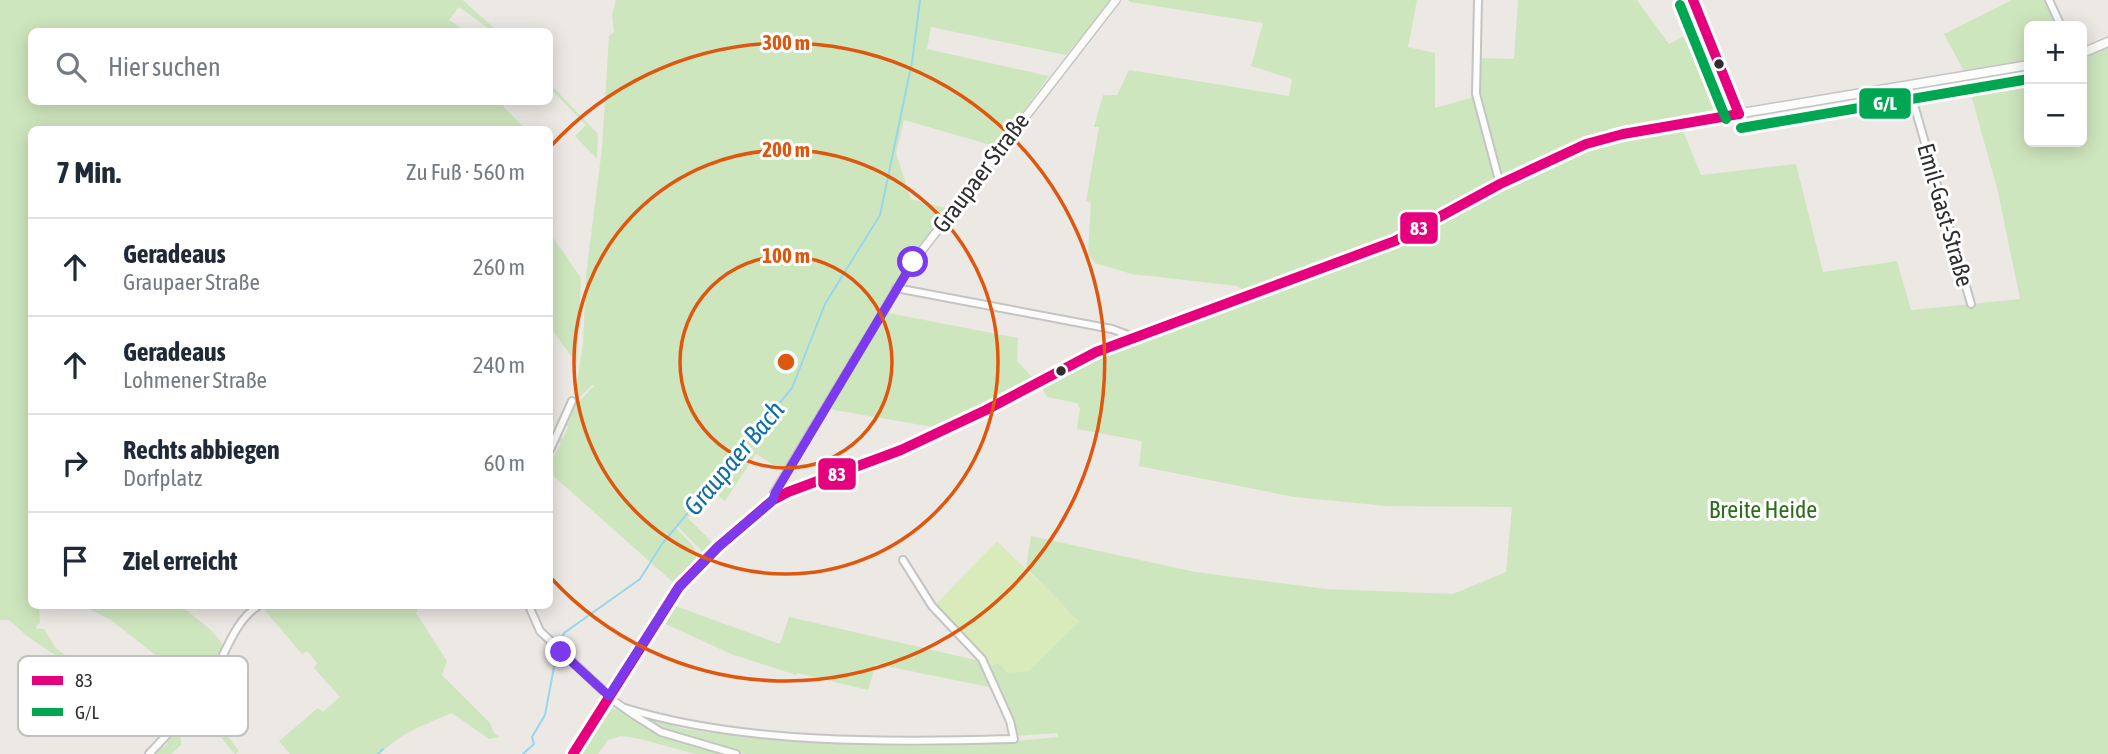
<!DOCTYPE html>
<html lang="de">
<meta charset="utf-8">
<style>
body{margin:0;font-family:"Asap Condensed",sans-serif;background:#f6f6f7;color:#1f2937}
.controls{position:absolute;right:21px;top:21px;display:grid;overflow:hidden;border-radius:10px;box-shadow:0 4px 18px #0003}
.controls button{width:63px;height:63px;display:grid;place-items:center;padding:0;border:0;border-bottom:2px solid #e0e1e3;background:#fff;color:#1f2937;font:35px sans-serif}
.stop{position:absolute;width:21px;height:21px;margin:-16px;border:5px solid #7c3aed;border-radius:50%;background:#fff}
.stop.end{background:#7c3aed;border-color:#fff;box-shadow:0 2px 7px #0008}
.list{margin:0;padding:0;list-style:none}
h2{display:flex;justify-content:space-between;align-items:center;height:91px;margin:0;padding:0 28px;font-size:30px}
h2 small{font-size:23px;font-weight:400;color:#747a83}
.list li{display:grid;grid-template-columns:46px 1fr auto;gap:21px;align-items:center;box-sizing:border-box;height:98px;padding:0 28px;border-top:2px solid #e0e1e3}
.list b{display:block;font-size:26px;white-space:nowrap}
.list p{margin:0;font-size:23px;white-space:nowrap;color:#747a83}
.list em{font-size:23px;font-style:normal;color:#747a83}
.icon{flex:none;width:38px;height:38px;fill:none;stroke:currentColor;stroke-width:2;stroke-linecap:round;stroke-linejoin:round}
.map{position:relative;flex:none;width:2108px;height:754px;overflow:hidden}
.search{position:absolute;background:#fff;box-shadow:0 4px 18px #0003;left:28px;top:28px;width:525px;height:77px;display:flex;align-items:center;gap:18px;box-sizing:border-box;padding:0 24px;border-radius:10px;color:#747a83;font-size:26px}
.panel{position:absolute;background:#fff;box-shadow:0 4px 18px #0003;left:28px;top:126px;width:525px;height:483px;border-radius:10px}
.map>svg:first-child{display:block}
.green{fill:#cee6be}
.pitch{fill:#d9eabb}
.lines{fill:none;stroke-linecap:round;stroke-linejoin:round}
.stream{stroke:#99d6ec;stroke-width:2}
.minor-casing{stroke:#c5c4c5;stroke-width:10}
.tertiary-casing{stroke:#c5c4c5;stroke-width:10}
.secondary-casing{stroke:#c5c4c5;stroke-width:11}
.minor{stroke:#fcfcfb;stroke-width:6}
.tertiary{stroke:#fcfcfb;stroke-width:7}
.secondary{stroke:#fcfcfb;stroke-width:8}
.bus-1-casing{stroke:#fff;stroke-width:16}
.bus-2-casing{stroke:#fff;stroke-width:16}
.bus-1{stroke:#e5007d;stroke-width:10}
.bus-2{stroke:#00a651;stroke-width:10}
.route{stroke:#7c3aed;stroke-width:9}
.ring{fill:none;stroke:#df570e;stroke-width:3.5}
.bus-dot{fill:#2e2e2e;stroke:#fff;stroke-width:2.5}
.labels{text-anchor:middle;stroke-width:6;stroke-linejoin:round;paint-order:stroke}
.street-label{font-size:24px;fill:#2e2e2e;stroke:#fff}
.park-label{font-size:24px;fill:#2c6e1b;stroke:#fff}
.water-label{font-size:26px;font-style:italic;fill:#0d6fa3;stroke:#fff}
.key{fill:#fff;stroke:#c0c0c0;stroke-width:2}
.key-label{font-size:19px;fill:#2e2e2e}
.centre{fill:#df570e;stroke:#fff;stroke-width:3.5}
.ring-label{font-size:21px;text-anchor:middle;font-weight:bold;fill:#df570e;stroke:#fff;stroke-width:6;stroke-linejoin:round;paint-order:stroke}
.line-badge{stroke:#fff;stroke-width:2.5}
.badge-label{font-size:19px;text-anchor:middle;font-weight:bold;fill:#fff}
</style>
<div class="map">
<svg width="2108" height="754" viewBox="0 0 2108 754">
<rect width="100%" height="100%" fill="#ece8e4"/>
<g class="green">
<path d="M 0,0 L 463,0 L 497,31 L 492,31 L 459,7 L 449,20 L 466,31 L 32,32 L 32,102 L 503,102 L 501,104 L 525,129 L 32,130 L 32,585 L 27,591 L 31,597 L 32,606 L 39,606 L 40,623 L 36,626 L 37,629 L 44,629 L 56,648 L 74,662 L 71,666 L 27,636 L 9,620 L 0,620 Z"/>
<path d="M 616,0 L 1112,0 L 1066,55 L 931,27 L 927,49 L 1049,76 L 998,147 L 904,120 L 896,153 L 911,199 L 950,209 L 910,261 L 878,310 L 783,471 L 756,454 L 725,501 L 713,492 L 688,518 L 715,545 L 706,553 L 703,552 L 676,525 L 674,526 L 693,546 L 699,559 L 676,585 L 550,473 L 550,463 L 561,443 L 556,442 L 559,436 L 563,439 L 568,427 L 564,424 L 570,411 L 594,386 L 592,385 L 578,399 L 575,398 L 583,343 L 586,275 L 602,148 L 609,36 L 614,32 L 612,14 Z"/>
<path d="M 1128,0 L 1417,0 L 1408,47 L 1435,53 L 1435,108 L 1474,97 L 1495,183 L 1393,238 L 1246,292 L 1237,286 L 1132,274 L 1095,263 L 1088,254 L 1091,203 L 1086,201 L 1099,127 L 1094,127 L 1103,95 L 1117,95 L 1129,70 L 1289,96 L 1292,79 L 1251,66 L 1263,23 L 1130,2 Z"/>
<path d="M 1518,0 L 1637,0 L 1669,44 L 1695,30 L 1699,39 L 1704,37 L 1727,94 L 1725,105 L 1716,114 L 1584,141 L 1543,159 L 1502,180 L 1479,96 L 1480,58 L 1514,59 Z"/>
<path d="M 2012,0 L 2045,0 L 2058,26 L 2029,26 L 2029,62 L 1965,73 L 1944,34 Z"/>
<path d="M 2108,45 L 2108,754 L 745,754 C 707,743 667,737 635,713 L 680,728 L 709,733 L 711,730 L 740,734 L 1015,741 L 1058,737 L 1058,733 L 1016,736 L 989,667 L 1079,622 L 1026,568 L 1031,536 L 1195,572 L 1326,589 L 1453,594 L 1506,572 L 1512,507 L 1387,506 L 1294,497 L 1139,466 L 1142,441 L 1077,429 L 1080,409 L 1077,403 L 1047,397 L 1040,384 L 1096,356 L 1397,244 C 1461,214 1521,172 1588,147 C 1617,136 1651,133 1682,128 L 1701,175 L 1796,164 L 1823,272 L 1897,261 L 1911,310 L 2020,299 L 1998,192 L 1967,80 L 2029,69 L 2029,142 L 2082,142 L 2082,57 Z"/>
<path d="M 550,84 L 598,134 L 597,159 L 575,136 L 586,125 L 550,88 Z"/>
<path d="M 550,233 L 581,278 L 577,364 L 550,327 Z"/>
<path d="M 883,312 L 1018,338 L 1017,361 L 1035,380 L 935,431 L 933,427 L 834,410 L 831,408 L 832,403 Z"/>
<path d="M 673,605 L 780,644 L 789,617 L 980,661 L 994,688 L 876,664 L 868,690 L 797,673 L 796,675 L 731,654 L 661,622 Z"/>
<path d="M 83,606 L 189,606 L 186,610 L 211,630 L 225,647 L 198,695 L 158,657 L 111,620 Z"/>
<path d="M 261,606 L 419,606 L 416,613 L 447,661 L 442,675 L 490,723 L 494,733 L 500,737 L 489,739 L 452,713 C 424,725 402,732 380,754 L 290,754 L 279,741 L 318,708 L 323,712 L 340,697 L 314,668 L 317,663 L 307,651 L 302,654 Z"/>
<path d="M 205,706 L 239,751 L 235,754 L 202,715 L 181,736 L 181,745 L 171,754 L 152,754 L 160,746 L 164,747 L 168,743 L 167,741 L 193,711 L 203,713 L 201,710 Z"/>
<path d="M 608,708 C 624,709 634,720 647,727 C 672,740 699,747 726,754 L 695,754 L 640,739 L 621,736 L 608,740 L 598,754 L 577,754 Z"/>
</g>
<path class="pitch" d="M 997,541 L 1079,622 L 1029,671 L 1007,673 L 997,662 L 989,667 L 985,657 L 935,605 Z"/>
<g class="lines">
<g class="stream">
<path d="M 558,646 L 564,633 L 640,579 L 662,544 L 792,388 L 825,304 L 880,215 L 912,62 L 920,0"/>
<path d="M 378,754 L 383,749"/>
<path d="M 523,754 L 534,744 L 532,737 L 545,715 L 557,651"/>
</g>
<g class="minor-casing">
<g id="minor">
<path d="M 1478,0 L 1476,94 L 1500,184"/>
<path d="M 1693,0 L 1739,114"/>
<path d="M 2049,0 L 2061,26"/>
<path d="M 1909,87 L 1971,304"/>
<path d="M 896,288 L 1112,329 L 1128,335 L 1130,339"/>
<path d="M 550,450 L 572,401"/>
<path d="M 529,606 L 540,631 L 614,701 L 634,715 L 661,732 L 736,754"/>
<path d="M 625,708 C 745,745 889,742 1014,739 L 1010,721 L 982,659 L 932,606 L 903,560"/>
<path d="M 149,754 C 170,732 191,709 208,683 C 225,658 232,623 258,606"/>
</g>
</g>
<g class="tertiary-casing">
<path id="tertiary" d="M 773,500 L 774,493 L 913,262 L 1116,0"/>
</g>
<g class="secondary-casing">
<g id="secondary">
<path d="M 2082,53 L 2108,42"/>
<path d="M 573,754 L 679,587 L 718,547 L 773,500 L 788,492 L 901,450 L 986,410 L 1096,352 L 1187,317 L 1395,241 L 1500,184 L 1586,144 L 1623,134 L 1700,120 L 2029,65"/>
</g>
</g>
<use href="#minor" class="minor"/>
<use href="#tertiary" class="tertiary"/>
<use href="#secondary" class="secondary"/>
<g class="bus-1-casing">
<g id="bus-1">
<path d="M 1693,0 L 1739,114"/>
<path d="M 573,754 L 679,587 L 718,547 L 773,500 L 788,492 L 901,450 L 986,410 L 1096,352 L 1395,241 L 1500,184 L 1586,144 L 1623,134 L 1739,114"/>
</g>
</g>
<g class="bus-2-casing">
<g id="bus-2">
<path d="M 1680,5 L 1726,119"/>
<path d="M 1741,128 L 2029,79"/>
</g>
</g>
<use href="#bus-1" class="bus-1"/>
<use href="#bus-2" class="bus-2"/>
</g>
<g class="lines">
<path class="route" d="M 561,652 L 609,696 L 679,587 L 718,547 L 773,500 L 775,493 L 913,262"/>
</g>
<g class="ring">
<circle cx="786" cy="362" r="106"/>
<circle cx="786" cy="362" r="212"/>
<path d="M551 146A319 319 0 1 1 551 578"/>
</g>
<g class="bus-dot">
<circle cx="1719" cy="64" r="6"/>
<circle cx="1061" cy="371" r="6"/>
</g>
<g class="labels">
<g class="street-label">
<text transform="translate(981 173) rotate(-53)" y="8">Graupaer Straße</text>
<text transform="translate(1945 215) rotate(74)" y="8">Emil-Gast-Straße</text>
</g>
<g class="park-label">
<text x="1763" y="518">Breite Heide</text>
</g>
<g class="water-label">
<text transform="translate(734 458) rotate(-50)" y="9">Graupaer Bach</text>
</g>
</g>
<rect x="18" y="656" width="230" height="80" rx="10" class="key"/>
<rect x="32" y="676" width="31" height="9" fill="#e5007d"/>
<rect x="32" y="708" width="31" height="8" fill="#00a651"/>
<g class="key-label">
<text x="75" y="687">83</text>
<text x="75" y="719">G/L</text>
</g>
<circle cx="786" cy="362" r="10" class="centre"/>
<g class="ring-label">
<text x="786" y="50">300 m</text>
<text x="786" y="157">200 m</text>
<text x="786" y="263">100 m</text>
</g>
<g class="line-badge">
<rect x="1858" y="87" width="54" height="33" rx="7" fill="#00a651"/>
<rect x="1399" y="211" width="40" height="34" rx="7" fill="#e5007d"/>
<rect x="817" y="457" width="40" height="34" rx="7" fill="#e5007d"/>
</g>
<g class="badge-label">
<text x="1885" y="110">G/L</text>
<text x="1419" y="235">83</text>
<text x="837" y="481">83</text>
</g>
</svg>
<div class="controls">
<button>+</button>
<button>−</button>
</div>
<div class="stop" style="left:913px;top:262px"></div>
<div class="stop end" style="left:561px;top:652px"></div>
<div class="search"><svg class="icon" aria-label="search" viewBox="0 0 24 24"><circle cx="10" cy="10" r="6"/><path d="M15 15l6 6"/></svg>Hier suchen</div>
<section class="panel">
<h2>7 Min.<small>Zu Fuß · 560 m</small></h2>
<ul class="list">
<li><svg class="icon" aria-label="ahead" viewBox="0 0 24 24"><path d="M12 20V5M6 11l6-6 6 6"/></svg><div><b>Geradeaus</b><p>Graupaer Straße</p></div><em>260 m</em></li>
<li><svg class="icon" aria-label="ahead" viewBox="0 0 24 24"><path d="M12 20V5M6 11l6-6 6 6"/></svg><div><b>Geradeaus</b><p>Lohmener Straße</p></div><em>240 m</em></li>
<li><svg class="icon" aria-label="right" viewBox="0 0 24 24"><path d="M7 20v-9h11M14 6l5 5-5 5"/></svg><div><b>Rechts abbiegen</b><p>Dorfplatz</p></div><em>60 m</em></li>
<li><svg class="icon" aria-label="arrive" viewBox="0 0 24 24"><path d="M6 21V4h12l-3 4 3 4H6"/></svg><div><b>Ziel erreicht</b></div></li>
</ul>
</section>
</div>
